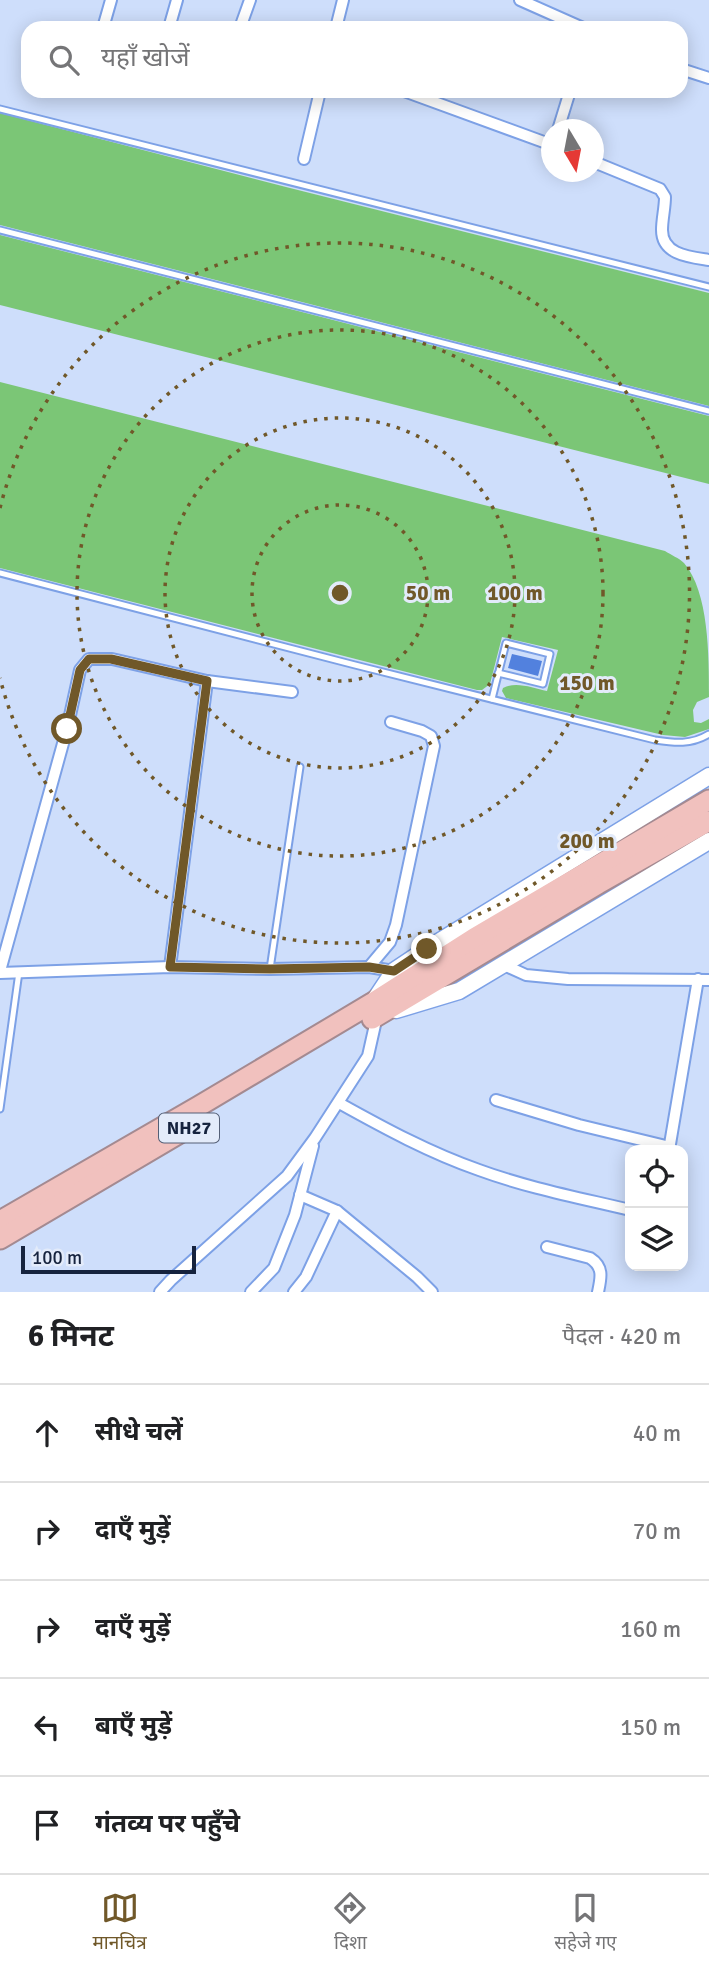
<!DOCTYPE html>
<html lang="hi">
<meta charset="utf-8">
<style>
body{margin:0;font-family:Signika,"Noto Sans Devanagari",sans-serif;background:#f2f2f2;color:#202124}
.controls{position:absolute;right:21px;bottom:21px;display:grid;overflow:hidden;border-radius:14px;box-shadow:0 4px 18px #0003}
.controls button{width:63px;height:63px;display:grid;place-items:center;padding:0;border:0;border-bottom:2px solid #e0e0e0;background:#fff;color:#202124;font:35px sans-serif}
.compass{position:absolute;left:541px;top:119px;width:63px;height:63px;border-radius:50%;background:#fff;box-shadow:0 4px 18px #0003;rotate:170deg}
.scale{position:absolute;left:21px;bottom:18px;width:175px;box-sizing:border-box;padding-left:7px;border:4px solid #16233e;border-top:0;font-size:19px;line-height:24px;white-space:nowrap;color:#16233e;-webkit-text-stroke:5px #e3ebfa;paint-order:stroke}
.stop{position:absolute;width:21px;height:21px;margin:-16px;border:5px solid #705829;border-radius:50%;background:#fff}
.stop.end{background:#705829;border-color:#fff;box-shadow:0 2px 7px #0008}
.list{margin:0;padding:0;list-style:none}
h2{display:flex;justify-content:space-between;align-items:center;height:91px;margin:0;padding:0 28px;font-size:30px}
h2 small{font-size:23px;font-weight:400;color:#757577}
.list li{display:grid;grid-template-columns:46px 1fr auto;gap:21px;align-items:center;box-sizing:border-box;height:98px;padding:0 28px;border-top:2px solid #e0e0e0}
.list b{display:block;font-size:26px;white-space:nowrap}
.list em{font-size:23px;font-style:normal;color:#757577}
.icon{flex:none;width:38px;height:38px;fill:none;stroke:currentColor;stroke-width:2;stroke-linecap:round;stroke-linejoin:round}
.map{position:relative;flex:none;width:709px;height:1292px;overflow:hidden}
.search{position:absolute;background:#fff;box-shadow:0 4px 18px #0003;left:21px;right:21px;top:21px;height:77px;display:flex;align-items:center;gap:18px;box-sizing:border-box;padding:0 24px;border-radius:21px;color:#757577;font-size:26px}
.sheet{height:581px;background:#fff}
nav{display:flex;justify-content:space-around;align-items:center;box-sizing:border-box;height:98px;border-top:2px solid #e0e0e0;background:#fff;font-size:19px;color:#757577}
nav a{display:grid;justify-items:center;gap:4px}
nav .on{color:#705829}
.map>svg:first-child{display:block}
.green{fill:#7bc676}
.water{fill:#5281de}
.lines{fill:none;stroke-linecap:round;stroke-linejoin:round}
.lane-casing{stroke:#7da1e6;stroke-width:9}
.street-casing{stroke:#7da1e6;stroke-width:14}
.secondary-casing{stroke:#7da1e6;stroke-width:19}
.highway-casing{stroke:#a48a91;stroke-width:23}
.lane{stroke:#fff;stroke-width:5}
.street{stroke:#fff;stroke-width:10}
.secondary{stroke:#fff;stroke-width:16}
.highway{stroke:#f1c1be;stroke-width:19}
.route{stroke:#705829;stroke-width:9}
.ring{fill:none;stroke:#705829;stroke-width:3.5;stroke-dasharray:3.5 7}
.labels{text-anchor:middle;stroke-width:6;stroke-linejoin:round;paint-order:stroke}
.shield{fill:#e3ebfa;stroke:#545f76;stroke-width:2}
.shield-label{font-size:18px;font-weight:bold;fill:#16233e}
.centre{fill:#705829;stroke:#e3ebfa;stroke-width:3.5}
.ring-label{font-size:21px;text-anchor:middle;font-weight:bold;fill:#705829;stroke:#e3ebfa;stroke-width:6;stroke-linejoin:round;paint-order:stroke}
</style>
<div class="map">
<svg width="709" height="1292" viewBox="0 0 709 1292">
<rect width="100%" height="100%" fill="#cedefb"/>
<g class="green">
<path d="M 0,113 L 286,187 L 709,293 L 709,406 L 0,225 Z"/>
<path d="M 0,235 L 709,416 L 709,484 L 0,305 Z"/>
<path d="M 0,382 L 665,551 C 671,555 679,558 684,563 C 709,592 709,656 709,697 L 697,702 L 693,710 L 694,722 L 701,723 L 709,719 L 709,729 L 685,737 L 663,735 L 506,698 L 502,691 L 503,688 C 516,681 533,688 547,691 L 558,650 L 502,637 L 490,684 L 482,690 L 477,690 L 0,568 Z"/>
</g>
<path class="water" d="M 512,654 L 542,661 L 538,676 L 508,668 Z"/>
<g class="lines">
<g class="lane-casing">
<g id="lane">
<path d="M 0,109 L 709,287"/>
<path d="M 0,230 L 709,411"/>
<path d="M 0,573 L 355,665 L 655,740 C 675,743 691,745 709,734"/>
<path d="M 492,699 L 506,643 L 550,654 L 543,684 L 498,673"/>
<path d="M 270,969 L 300,767"/>
<path d="M 0,1109 L 19,972"/>
</g>
</g>
<g class="street-casing">
<g id="street">
<path d="M 520,0 L 583,28"/>
<path d="M 103,28 L 111,0"/>
<path d="M 169,28 L 177,0"/>
<path d="M 240,28 L 250,0"/>
<path d="M 336,28 L 343,0"/>
<path d="M 681,69 L 709,78"/>
<path d="M 404,91 L 552,145"/>
<path d="M 558,130 L 570,91"/>
<path d="M 304,159 L 320,91"/>
<path d="M 594,162 L 660,189 L 665,197 C 665,208 662,219 662,230 C 662,255 690,257 709,260"/>
<path d="M 504,965 L 526,975 L 568,979 L 709,980"/>
<path d="M 170,967 L 207,681"/>
<path d="M 369,967 L 390,942 L 396,925 L 434,746 L 431,736 L 422,731 L 391,722"/>
<path d="M 0,971 L 67,729 L 80,670 L 89,659 L 112,659 L 207,681 L 292,692"/>
<path d="M 0,973 L 170,967 L 270,969 L 369,967 L 394,971"/>
<path d="M 496,1100 L 579,1125 L 670,1147"/>
<path d="M 339,1103 C 384,1128 430,1153 479,1170 C 528,1188 580,1198 630,1210"/>
<path d="M 669,1150 L 698,979"/>
<path d="M 300,1195 L 337,1211 L 417,1277 L 432,1292"/>
<path d="M 547,1247 L 590,1258 C 604,1267 601,1278 598,1292"/>
<path d="M 160,1292 L 171,1280 L 287,1176 L 315,1138 L 368,1056 L 377,1016"/>
<path d="M 251,1292 L 274,1268 L 295,1215 L 313,1146"/>
<path d="M 294,1292 L 306,1277 L 337,1211"/>
</g>
</g>
<g class="secondary-casing">
<g id="secondary">
<path d="M 376,998 L 394,971 L 427,949 L 709,776"/>
<path d="M 396,1010 L 459,991 L 709,841"/>
</g>
</g>
<g class="highway-casing">
<g id="highway">
<path d="M 372,1019 L 598,884 L 709,821"/>
<path d="M 0,1221 L 199,1106 L 372,1003 L 474,938 L 709,800"/>
<path d="M 0,1239 L 190,1127"/>
</g>
</g>
<use href="#lane" class="lane"/>
<use href="#street" class="street"/>
<use href="#secondary" class="secondary"/>
<use href="#highway" class="highway"/>
</g>
<g class="lines">
<path class="route" d="M 67,729 L 80,670 L 89,659 L 111,659 L 207,681 L 170,967 L 270,969 L 369,967 L 394,971 L 427,949"/>
</g>
<g class="ring">
<circle cx="340" cy="593" r="88"/>
<circle cx="340" cy="593" r="175"/>
<circle cx="340" cy="593" r="263"/>
<path d="M0 508A350 350 0 1 1 0 678"/>
</g>
<g class="labels">
<rect class="shield" x="159" y="1113.5" width="60" height="29" rx="5"/>
<g class="shield-label">
<text x="189" y="1134">NH27</text>
</g>
</g>
<circle cx="340" cy="593" r="10" class="centre"/>
<g class="ring-label">
<text x="428" y="600">50 m</text>
<text x="515" y="600">100 m</text>
<text x="587" y="690">150 m</text>
<text x="587" y="848">200 m</text>
</g>
</svg>
<div class="controls">
<button><svg class="icon" aria-label="locate" viewBox="0 0 24 24"><circle cx="12" cy="12" r="6"/><path d="M12 2v4M12 18v4M2 12h4M18 12h4"/></svg></button>
<button><svg class="icon" aria-label="layers" viewBox="0 0 24 24"><path d="M12 4l9 5-9 5-9-5zM3 14l9 5 9-5"/></svg></button>
</div>
<svg class="compass" viewBox="-18 -18 36 36"><path d="M0-13l5 13h-10z" fill="#e53935"/><path d="M0 13l5-13h-10z" fill="#757577"/></svg>
<div class="scale">100 m</div>
<div class="stop" style="left:67px;top:729px"></div>
<div class="stop end" style="left:427px;top:949px"></div>
<div class="search"><svg class="icon" aria-label="search" viewBox="0 0 24 24"><circle cx="10" cy="10" r="6"/><path d="M15 15l6 6"/></svg>यहाँ खोजें</div>
</div>
<section class="sheet">
<h2>6 मिनट<small>पैदल · 420 m</small></h2>
<ul class="list">
<li><svg class="icon" aria-label="ahead" viewBox="0 0 24 24"><path d="M12 20V5M6 11l6-6 6 6"/></svg><div><b>सीधे चलें</b></div><em>40 m</em></li>
<li><svg class="icon" aria-label="right" viewBox="0 0 24 24"><path d="M7 20v-9h11M14 6l5 5-5 5"/></svg><div><b>दाएँ मुड़ें</b></div><em>70 m</em></li>
<li><svg class="icon" aria-label="right" viewBox="0 0 24 24"><path d="M7 20v-9h11M14 6l5 5-5 5"/></svg><div><b>दाएँ मुड़ें</b></div><em>160 m</em></li>
<li><svg class="icon" aria-label="left" viewBox="0 0 24 24"><path d="M17 20v-9H6M10 6l-5 5 5 5"/></svg><div><b>बाएँ मुड़ें</b></div><em>150 m</em></li>
<li><svg class="icon" aria-label="arrive" viewBox="0 0 24 24"><path d="M6 21V4h12l-3 4 3 4H6"/></svg><div><b>गंतव्य पर पहुँचे</b></div></li>
</ul>
</section>
<nav>
<a class="on"><svg class="icon" aria-label="map" viewBox="0 0 24 24"><path d="M3 6l6-2 6 2 6-2v14l-6 2-6-2-6 2zM9 4v14M15 6v14"/></svg>मानचित्र</a>
<a><svg class="icon" aria-label="directions" viewBox="0 0 24 24"><path d="M12 3l9 9-9 9-9-9zM9 14v-3h6M13 9l2 2-2 2"/></svg>दिशा</a>
<a><svg class="icon" aria-label="saved" viewBox="0 0 24 24"><path d="M7 4h10v16l-5-4-5 4z"/></svg>सहेजे गए</a>
</nav>
